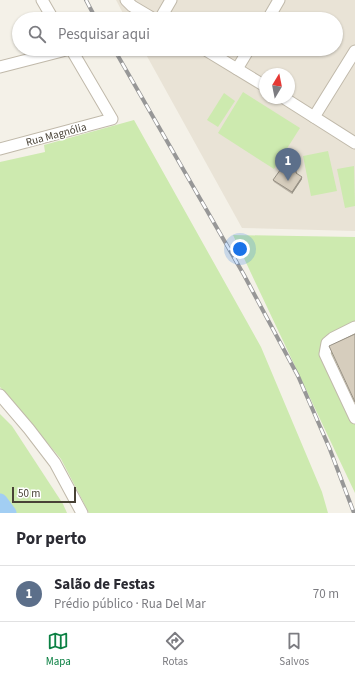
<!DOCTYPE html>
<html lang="pt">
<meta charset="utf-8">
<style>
body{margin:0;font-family:"Source Sans 3",sans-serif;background:#f7f7f7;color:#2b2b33}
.compass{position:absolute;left:259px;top:68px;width:36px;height:36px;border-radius:50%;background:#fff;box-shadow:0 1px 3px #0004;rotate:10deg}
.scale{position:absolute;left:12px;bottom:10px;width:64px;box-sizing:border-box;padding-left:4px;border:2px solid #484236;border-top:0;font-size:11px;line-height:14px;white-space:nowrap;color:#484236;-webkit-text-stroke:3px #fff;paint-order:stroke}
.you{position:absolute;left:240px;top:249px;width:14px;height:14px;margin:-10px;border:3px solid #fff;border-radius:50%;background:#1a73e8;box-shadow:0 0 0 6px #1a73e833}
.badge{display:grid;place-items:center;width:26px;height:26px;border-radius:50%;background:#0b8043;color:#fff;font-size:13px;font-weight:700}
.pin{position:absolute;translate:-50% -33px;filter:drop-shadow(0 1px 2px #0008)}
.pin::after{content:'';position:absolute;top:21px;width:14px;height:12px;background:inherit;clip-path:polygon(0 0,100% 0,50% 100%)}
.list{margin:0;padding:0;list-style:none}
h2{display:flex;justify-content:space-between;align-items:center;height:52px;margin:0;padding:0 16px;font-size:17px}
h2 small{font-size:13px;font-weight:400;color:#7c7c81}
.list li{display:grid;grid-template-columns:26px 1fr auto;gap:12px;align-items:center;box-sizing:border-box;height:56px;padding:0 16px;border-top:1px solid #e1e1e2}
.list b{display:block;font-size:15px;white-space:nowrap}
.list p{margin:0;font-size:13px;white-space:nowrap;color:#7c7c81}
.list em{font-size:13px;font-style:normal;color:#7c7c81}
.icon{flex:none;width:22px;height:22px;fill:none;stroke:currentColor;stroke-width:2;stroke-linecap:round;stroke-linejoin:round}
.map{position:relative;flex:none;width:355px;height:513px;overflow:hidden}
.search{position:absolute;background:#fff;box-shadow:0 1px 3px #0004;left:12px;right:12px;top:12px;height:44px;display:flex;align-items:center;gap:10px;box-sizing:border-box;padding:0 14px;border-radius:22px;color:#7c7c81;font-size:15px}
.sheet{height:108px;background:#fff}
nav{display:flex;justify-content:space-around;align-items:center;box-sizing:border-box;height:56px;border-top:1px solid #e1e1e2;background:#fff;font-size:11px;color:#7c7c81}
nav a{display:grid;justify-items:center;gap:2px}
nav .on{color:#0b8043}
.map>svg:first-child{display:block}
.residential{fill:#e9e3d6;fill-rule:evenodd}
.green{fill:#cdeaaf}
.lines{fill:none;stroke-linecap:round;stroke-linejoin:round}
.river{stroke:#a2cef3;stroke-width:15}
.minor-casing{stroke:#c0b9aa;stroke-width:13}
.minor{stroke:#fff;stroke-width:11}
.rail-casing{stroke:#979797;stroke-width:4}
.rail{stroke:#fff;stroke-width:2.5;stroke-dasharray:8;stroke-linecap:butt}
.wall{fill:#b8b0a3}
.shaded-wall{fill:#969084}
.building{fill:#d6cdbd;stroke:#969084}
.labels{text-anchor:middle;stroke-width:3;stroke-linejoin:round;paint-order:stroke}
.street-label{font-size:11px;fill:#484236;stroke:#fff}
</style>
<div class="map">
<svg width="355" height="513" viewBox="0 0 355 513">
<rect width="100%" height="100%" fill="#f4f1e8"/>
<path class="residential" d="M 116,0 L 355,0 L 355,231 L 242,228 L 143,49 L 336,49 L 336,19 L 126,19 ZM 265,74 L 289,74 L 289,98 L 265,98 Z"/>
<g class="green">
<path d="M 243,92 L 300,128 L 274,169 L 218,133 Z"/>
<path d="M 224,93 L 235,101 L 218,127 L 207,120 Z"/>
<path d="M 134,120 L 261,347 L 322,492 L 328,513 L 89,513 L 61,459 L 0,387 L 0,162 L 45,152 L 44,145 Z"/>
<path d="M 328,151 L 337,191 L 311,196 L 303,156 Z"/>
<path d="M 354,166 L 355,206 L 345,208 L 337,169 Z"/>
<path d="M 233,235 L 355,237 L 355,336 L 330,348 L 355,415 L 355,493 Z"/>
<path d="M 0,414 L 12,426 L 63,504 L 67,513 L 0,513 Z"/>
</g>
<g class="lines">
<path class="river" d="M 0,501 L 9,513"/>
<g class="minor-casing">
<g id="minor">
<path d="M 42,0 L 53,19"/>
<path d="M 126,0 L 132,6 L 154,19"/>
<path d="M 160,19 L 171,0"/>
<path d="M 268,19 L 279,0"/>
<path d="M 204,49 L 265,86"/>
<path d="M 0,67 L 70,49"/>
<path d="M 237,69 L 249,49"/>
<path d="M 284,98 L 355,143"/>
<path d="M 314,117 L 355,51"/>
<path d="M 0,149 L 112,119 L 71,49"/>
<path d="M 355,327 L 333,338 L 327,343 L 325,354 L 355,418"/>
<path d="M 0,395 L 29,429 L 55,463 L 82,513"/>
</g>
</g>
<use href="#minor" class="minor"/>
<g class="rail-casing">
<g id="rail">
<path d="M 86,0 L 96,19"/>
<path d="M 114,49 L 244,275 L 298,376 L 329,447 L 354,513"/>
</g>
</g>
<use href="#rail" class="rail"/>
</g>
<path class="wall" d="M 286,168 L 297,172 L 297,174 L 302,179 L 292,194 L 274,182 L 273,180 Z"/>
<path class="shaded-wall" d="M 302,177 L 302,179 L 292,194 L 292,192 Z"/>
<g class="building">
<path d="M 289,165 L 294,167 L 296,170 L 296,173 L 302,177 L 292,192 L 273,180 L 283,166 L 286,168 Z"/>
<path d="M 355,334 L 355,402 L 329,346 Z"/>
</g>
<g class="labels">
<g class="street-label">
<text transform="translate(56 134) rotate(-15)" y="4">Rua Magnólia</text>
</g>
</g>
</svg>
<svg class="compass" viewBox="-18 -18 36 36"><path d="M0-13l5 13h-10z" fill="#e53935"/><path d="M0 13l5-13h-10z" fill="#7c7c81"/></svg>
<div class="scale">50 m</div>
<div class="you"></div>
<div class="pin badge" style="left:288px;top:181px;background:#5c6f8a">1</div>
<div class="search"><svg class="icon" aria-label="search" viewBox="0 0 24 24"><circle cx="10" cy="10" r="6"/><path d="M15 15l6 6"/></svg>Pesquisar aqui</div>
</div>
<section class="sheet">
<h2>Por perto<small></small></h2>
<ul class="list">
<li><span class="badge" style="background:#5c6f8a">1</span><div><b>Salão de Festas</b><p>Prédio público · Rua Del Mar</p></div><em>70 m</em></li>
</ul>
</section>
<nav>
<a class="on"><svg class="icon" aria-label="map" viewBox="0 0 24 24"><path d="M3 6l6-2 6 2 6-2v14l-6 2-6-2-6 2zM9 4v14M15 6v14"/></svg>Mapa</a>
<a><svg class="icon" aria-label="directions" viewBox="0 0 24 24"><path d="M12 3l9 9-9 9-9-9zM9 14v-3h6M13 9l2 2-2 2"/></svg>Rotas</a>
<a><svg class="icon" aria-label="saved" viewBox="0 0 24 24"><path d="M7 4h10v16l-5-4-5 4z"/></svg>Salvos</a>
</nav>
